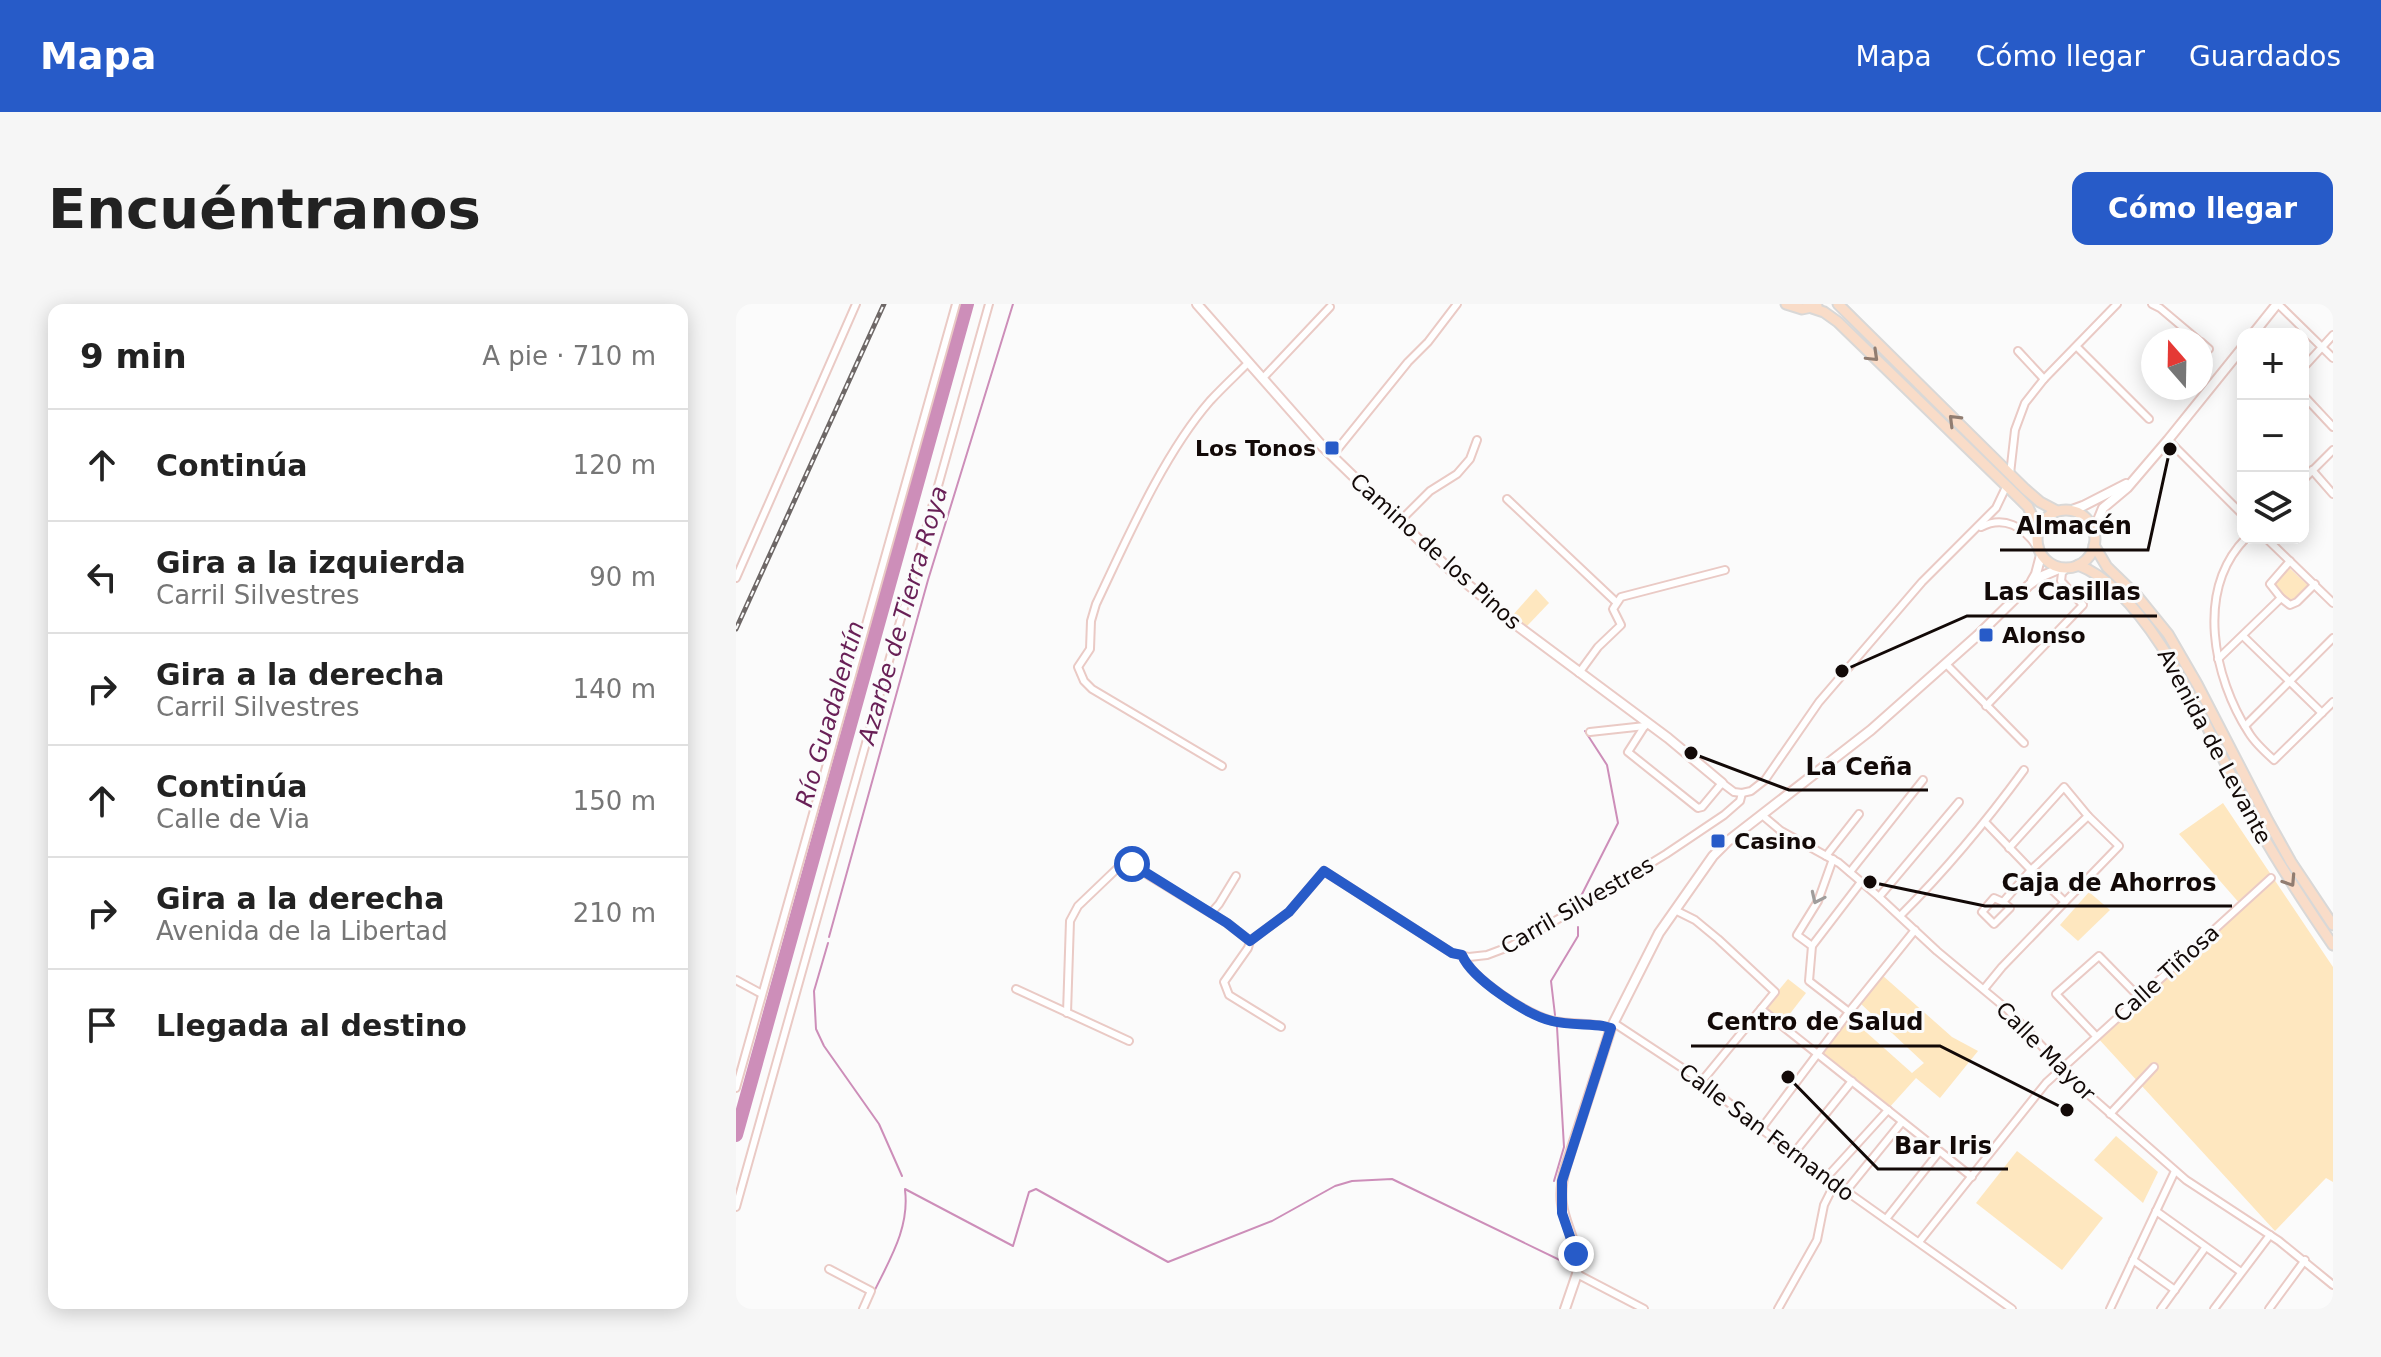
<!DOCTYPE html>
<html lang="es">
<meta charset="utf-8">
<style>
body{margin:0;font-family:"DejaVu Sans",sans-serif;background:#f6f6f6;color:#222}
.controls{position:absolute;right:24px;top:24px;display:grid;overflow:hidden;border-radius:16px;box-shadow:0 4px 20px #0003}
.controls button{width:72px;height:72px;display:grid;place-items:center;padding:0;border:0;border-bottom:2px solid #e0e0e0;background:#fff;color:#222;font:40px sans-serif}
.compass{position:absolute;left:1405px;top:24px;width:72px;height:72px;border-radius:50%;background:#fff;box-shadow:0 4px 20px #0003;rotate:340deg}
.stop{position:absolute;width:24px;height:24px;margin:-18px;border:6px solid #275bc8;border-radius:50%;background:#fff}
.stop.end{background:#275bc8;border-color:#fff;box-shadow:0 2px 8px #0008}
.list{margin:0;padding:0;list-style:none}
h2{display:flex;justify-content:space-between;align-items:center;height:104px;margin:0;padding:0 32px;font-size:34px}
h2 small{font-size:26px;font-weight:400;color:#767676}
.list li{display:grid;grid-template-columns:52px 1fr auto;gap:24px;align-items:center;box-sizing:border-box;height:112px;padding:0 32px;border-top:2px solid #e0e0e0}
.list b{display:block;font-size:30px;white-space:nowrap}
.list p{margin:0;font-size:26px;white-space:nowrap;color:#767676}
.list em{font-size:26px;font-style:normal;color:#767676}
.icon{flex:none;width:44px;height:44px;fill:none;stroke:currentColor;stroke-width:2;stroke-linecap:round;stroke-linejoin:round}
.map{position:relative;flex:none;width:1597px;height:1005px;overflow:hidden;border-radius:16px}
header{display:flex;align-items:center;gap:48px;box-sizing:border-box;height:112px;padding:0 40px;background:#275bc8;color:#fff}
header strong{font-size:38px}
nav{display:flex;gap:44px;margin-inline-start:auto;font-size:28px}
.intro{display:flex;align-items:center;justify-content:space-between;box-sizing:border-box;height:192px;padding:0 48px}
h1{margin:0;font-size:56px}
.button{padding:20px 36px;border-radius:16px;background:#275bc8;color:#fff;font-size:28px;font-weight:700}
main{display:flex;gap:48px;padding:0 48px}
aside{flex:1;background:#fff;border-radius:16px;box-shadow:0 4px 20px #0003}
.map>svg:first-child{display:block}
.green{fill:#fee7bf}
.lines{fill:none;stroke-linecap:round;stroke-linejoin:round}
.stream{stroke:#cd8eb9;stroke-width:2}
.river{stroke:#cd8eb9;stroke-width:14}
.street-casing{stroke:#eacac5;stroke-width:10}
.secondary-casing{stroke:#eacac5;stroke-width:12}
.primary-casing{stroke:#d9d8d7;stroke-width:13}
.street{stroke:#fff;stroke-width:6}
.secondary{stroke:#fff;stroke-width:8}
.primary{stroke:#f9dcc8;stroke-width:9}
.rail-casing{stroke:#6e6867;stroke-width:5}
.rail{stroke:#fbfbfb;stroke-width:2;stroke-dasharray:6;stroke-linecap:butt}
.oneway{stroke:#917d71}
.oneway2{stroke:#a09d9c}
.route{stroke:#275bc8;stroke-width:10}
.poi-dot{fill:#275bc8;stroke:#fbfbfb;stroke-width:3}
.labels{text-anchor:middle;stroke-width:6;stroke-linejoin:round;paint-order:stroke}
.poi-label{font-size:22px;font-weight:bold;fill:#120907;stroke:#fbfbfb;text-anchor:start}
.street-label{font-size:22px;fill:#120907;stroke:#fbfbfb}
.water-label{font-size:24px;font-style:italic;fill:#681f56;stroke:#fbfbfb}
.leader{fill:none;stroke:#120907;stroke-width:3}
.callout-dot{fill:#120907;stroke:#fbfbfb;stroke-width:3}
.callout-label{font-size:24px;text-anchor:middle;font-weight:bold;fill:#120907;stroke:#fbfbfb;stroke-width:6;stroke-linejoin:round;paint-order:stroke}
</style>
<header>
<strong>Mapa</strong>
<nav><a>Mapa</a><a>Cómo llegar</a><a>Guardados</a></nav>
</header>
<div class="intro"><h1>Encuéntranos</h1><a class="button">Cómo llegar</a></div>
<main>
<aside>
<h2>9 min<small>A pie · 710 m</small></h2>
<ul class="list">
<li><svg class="icon" aria-label="ahead" viewBox="0 0 24 24"><path d="M12 20V5M6 11l6-6 6 6"/></svg><div><b>Continúa</b></div><em>120 m</em></li>
<li><svg class="icon" aria-label="left" viewBox="0 0 24 24"><path d="M17 20v-9H6M10 6l-5 5 5 5"/></svg><div><b>Gira a la izquierda</b><p>Carril Silvestres</p></div><em>90 m</em></li>
<li><svg class="icon" aria-label="right" viewBox="0 0 24 24"><path d="M7 20v-9h11M14 6l5 5-5 5"/></svg><div><b>Gira a la derecha</b><p>Carril Silvestres</p></div><em>140 m</em></li>
<li><svg class="icon" aria-label="ahead" viewBox="0 0 24 24"><path d="M12 20V5M6 11l6-6 6 6"/></svg><div><b>Continúa</b><p>Calle de Via</p></div><em>150 m</em></li>
<li><svg class="icon" aria-label="right" viewBox="0 0 24 24"><path d="M7 20v-9h11M14 6l5 5-5 5"/></svg><div><b>Gira a la derecha</b><p>Avenida de la Libertad</p></div><em>210 m</em></li>
<li><svg class="icon" aria-label="arrive" viewBox="0 0 24 24"><path d="M6 21V4h12l-3 4 3 4H6"/></svg><div><b>Llegada al destino</b></div></li>
</ul>
</aside>
<div class="map">
<svg width="1597" height="1005" viewBox="0 0 1597 1005">
<rect width="100%" height="100%" fill="#fbfbfb"/>
<g class="green">
<path d="M 1550,261 L 1575,284 L 1554,301 L 1534,280 Z"/>
<path d="M 800,285 L 813,299 L 791,322 L 776,312 Z"/>
<path d="M 1487,499 L 1597,663 L 1597,878 L 1590,874 L 1539,927 L 1360,732 L 1505,601 L 1443,530 Z"/>
<path d="M 1353,588 L 1374,606 L 1342,637 L 1324,621 Z"/>
<path d="M 1146,671 L 1216,733 L 1242,747 L 1204,794 L 1180,774 L 1152,805 L 1083,749 L 1112,712 L 1176,769 L 1188,759 L 1124,699 Z"/>
<path d="M 1052,675 L 1070,689 L 1046,720 L 1027,705 Z"/>
<path d="M 1380,832 L 1422,868 L 1407,899 L 1358,856 Z"/>
<path d="M 1281,847 L 1367,914 L 1326,966 L 1240,899 Z"/>
</g>
<g class="lines">
<g class="stream">
<path d="M 841,600 L 882,519 L 871,461 L 849,427"/>
<path d="M 93,633 L 192,276 L 277,0"/>
<path d="M 92,639 L 78,687 L 80,725 L 88,742 L 143,820 L 166,872"/>
<path d="M 819,711 L 815,677 L 842,632 L 842,623"/>
<path d="M 818,877 L 828,843 L 821,723"/>
<path d="M 169,885 L 277,942 L 293,888 L 300,885 L 432,958 L 536,917 L 599,882 L 616,877 L 656,875 L 832,960"/>
<path d="M 136,992 C 152,958 174,925 169,886"/>
</g>
<path class="river" d="M 0,831 L 231,0"/>
<g class="street-casing">
<g id="street">
<path d="M 1416,0 L 1424,4 L 1462,36"/>
<path d="M 1542,0 L 1597,54"/>
<path d="M 1465,38 L 1473,45"/>
<path d="M 1341,43 L 1413,115"/>
<path d="M 1282,47 L 1308,75"/>
<path d="M 1567,64 L 1597,31"/>
<path d="M 527,74 L 594,3"/>
<path d="M 1567,91 L 1597,123"/>
<path d="M 1432,136 L 1507,211"/>
<path d="M 596,152 L 672,58 L 692,38 L 721,0"/>
<path d="M 1576,166 L 1597,190"/>
<path d="M 1274,170 L 1279,126 L 1289,99 L 1308,75 L 1381,0"/>
<path d="M 1567,176 L 1597,146"/>
<path d="M 771,195 L 880,298"/>
<path d="M 664,217 L 694,187 L 721,170 L 734,155 L 741,136"/>
<path d="M 1245,223 C 1268,211 1288,223 1301,243"/>
<path d="M 1510,234 C 1459,286 1477,373 1513,429 C 1519,439 1529,448 1538,456 L 1597,398"/>
<path d="M 1530,234 L 1597,299"/>
<path d="M 1554,257 L 1534,280 L 1545,294 L 1554,301 L 1561,298 L 1579,280"/>
<path d="M 0,274 L 120,0"/>
<path d="M 1507,332 L 1586,409"/>
<path d="M 1482,355 L 1545,294"/>
<path d="M 1210,360 L 1288,439"/>
<path d="M 843,369 L 862,343 L 885,321 L 877,305 L 885,293 L 989,266"/>
<path d="M 1250,402 L 1347,301 L 1325,277 L 1326,269 L 1331,264"/>
<path d="M 1509,422 L 1597,334"/>
<path d="M 908,423 L 892,448 L 962,504 L 966,503 L 986,479 L 998,488 L 1006,489"/>
<path d="M 854,428 L 909,422"/>
<path d="M 486,462 L 356,385 L 348,377 L 342,363 L 354,345 L 355,317 L 360,300 C 391,235 427,151 474,97 C 486,84 500,71 513,58"/>
<path d="M 1006,489 L 1015,487 L 1029,476 L 1083,398 L 1186,278 L 1260,204 L 1271,181"/>
<path d="M 1026,511 L 1045,527 L 1103,559 L 1143,593 L 1201,647 L 1272,706 L 1344,783 L 1450,876 L 1543,937 L 1597,981"/>
<path d="M 1249,518 L 1295,566 L 1329,598"/>
<path d="M 1090,552 L 1123,510"/>
<path d="M 1114,568 L 1187,476"/>
<path d="M 1143,593 L 1223,498"/>
<path d="M 1258,594 L 1267,598 L 1274,604 L 1258,620 L 1246,608 Z"/>
<path d="M 1267,598 L 1295,566 L 1352,512"/>
<path d="M 939,606 L 959,616 L 982,635 L 1039,688 L 966,777"/>
<path d="M 475,609 L 483,600 L 500,572"/>
<path d="M 1164,612 C 1210,566 1250,518 1288,466"/>
<path d="M 1076,642 L 1061,631 L 1082,597 L 1097,555"/>
<path d="M 726,651 C 736,675 793,712 818,717 C 837,721 857,718 875,724"/>
<path d="M 0,676 L 26,690"/>
<path d="M 280,685 L 393,737"/>
<path d="M 1248,685 L 1266,663 L 1383,542 L 1352,512 L 1328,483 L 1273,544"/>
<path d="M 1025,705 L 1236,873"/>
<path d="M 1113,708 L 1073,677 L 1076,642 L 1125,578"/>
<path d="M 331,709 L 334,617 L 342,602 L 389,557 L 491,619 L 514,637"/>
<path d="M 878,719 L 966,777 L 1025,825 L 1110,887 L 1276,1005"/>
<path d="M 545,723 L 493,691 L 488,678 L 512,644 L 514,637 L 553,608 L 588,567 L 716,649 L 733,653 L 751,651 L 775,642 L 845,602 L 930,550 L 988,511 L 1004,497 L 1006,489"/>
<path d="M 1360,732 L 1320,690 L 1363,652 L 1404,694"/>
<path d="M 0,784 L 220,0"/>
<path d="M 1374,810 L 1418,763"/>
<path d="M 1025,825 L 1113,708 L 1179,626"/>
<path d="M 1058,849 L 1116,777"/>
<path d="M 1091,873 L 1152,806"/>
<path d="M 1110,887 L 1166,818"/>
<path d="M 0,903 L 253,0"/>
<path d="M 1420,907 L 1505,968"/>
<path d="M 1150,915 L 1203,848"/>
<path d="M 1183,938 L 1310,779 L 1535,574"/>
<path d="M 1397,956 L 1439,986"/>
<path d="M 93,965 L 135,987 L 127,1005"/>
<path d="M 841,970 L 908,1005"/>
<path d="M 1042,1005 L 1081,936 L 1088,901 L 1099,879"/>
<path d="M 1374,1005 L 1439,867"/>
<path d="M 1425,1005 L 1469,944"/>
<path d="M 1478,1005 L 1534,931"/>
<path d="M 1533,1005 L 1569,956"/>
</g>
</g>
<g class="secondary-casing">
<g id="secondary">
<path d="M 461,0 L 587,143 L 712,264 L 783,323 L 932,434 L 986,479"/>
<path d="M 1517,30 L 1541,0"/>
<path d="M 1336,206 L 1347,202 L 1390,180"/>
<path d="M 1358,226 L 1367,204 L 1391,184 L 1432,136 L 1507,43"/>
<path d="M 1296,277 L 1300,270 L 1305,251"/>
<path d="M 829,1005 L 841,970 L 842,961 C 838,921 817,911 829,865 L 875,724 L 923,629 L 977,552 L 992,537 L 1135,426 L 1242,331 L 1293,281 L 1304,273 L 1325,264"/>
</g>
</g>
<g class="primary-casing">
<g id="primary">
<path d="M 1050,0 L 1066,5 L 1081,2"/>
<path d="M 1102,0 L 1289,185 L 1304,198 L 1321,207"/>
<path d="M 1076,4 L 1088,8 L 1102,18 L 1282,193 L 1292,203 L 1302,225"/>
<circle cx="1330" cy="235" r="29"/>
<path d="M 1358,241 L 1371,263 L 1402,293 L 1432,330 L 1461,380 L 1532,517 L 1555,558 L 1597,621"/>
<path d="M 1342,261 C 1421,291 1481,451 1522,523 C 1545,564 1571,603 1597,641"/>
</g>
</g>
<use href="#street" class="street"/>
<use href="#secondary" class="secondary"/>
<use href="#primary" class="primary"/>
<g class="rail-casing">
<path id="rail" d="M 0,325 L 148,0"/>
</g>
<use href="#rail" class="rail"/>
</g>
<defs><path id="oneway-chevron" d="M-2-3.5L2.5 0L-2 3.5" fill="none" stroke-width="1.6" stroke-linecap="round" stroke-linejoin="round" transform="scale(2)"/></defs>
<g class="oneway">
<use href="#oneway-chevron" transform="translate(1137 52) rotate(44)"/>
<use href="#oneway-chevron" transform="translate(1218 116) rotate(-135)"/>
<use href="#oneway-chevron" transform="translate(1554 577) rotate(57)"/>
</g>
<use class="oneway2" href="#oneway-chevron" transform="translate(1081 594) rotate(115)"/>
<g class="lines">
<path class="route" d="M 396,560 L 491,619 L 514,637 L 553,608 L 588,567 L 716,649 L 726,651 C 736,675 791,711 816,717 C 832,721 851,720 867,722 L 875,724 L 826,877 L 826,909 L 840,950"/>
</g>
<g class="poi-dot">
<rect x="588" y="136" width="16" height="16" rx="4"/>
<rect x="1242" y="323" width="16" height="16" rx="4"/>
<rect x="974" y="529" width="16" height="16" rx="4"/>
</g>
<g class="labels">
<g class="poi-label">
<text x="580" y="152" text-anchor="end">Los Tonos</text>
<text x="1266" y="339">Alonso</text>
<text x="998" y="545">Casino</text>
</g>
<g class="street-label">
<text transform="translate(700 247) rotate(42)" y="8">Camino de los Pinos</text>
<text transform="translate(1479 442) rotate(62)" y="8">Avenida de Levante</text>
<text transform="translate(841 601) rotate(-30)" y="8">Carril Silvestres</text>
<text transform="translate(1430 669) rotate(-42)" y="8">Calle Tiñosa</text>
<text transform="translate(1310 747) rotate(45)" y="8">Calle Mayor</text>
<text transform="translate(1031 828) rotate(37)" y="8">Calle San Fernando</text>
</g>
<g class="water-label">
<text transform="translate(167 311) rotate(-74)" y="8">Azarbe de Tierra Roya</text>
<text transform="translate(94 410) rotate(-74)" y="8">Río Guadalentín</text>
</g>
</g>
<path class="leader" d="M1434 145L1412 246H1264M1106 367L1231 312H1421M955 449L1053 486H1192M1134 578L1249 602H1496M1331 806L1204 742H955M1052 773L1142 865H1272"/>
<g class="callout-dot">
<circle cx="1434" cy="145" r="8"/>
<circle cx="1106" cy="367" r="8"/>
<circle cx="955" cy="449" r="8"/>
<circle cx="1134" cy="578" r="8"/>
<circle cx="1331" cy="806" r="8"/>
<circle cx="1052" cy="773" r="8"/>
</g>
<g class="callout-label">
<text x="1338" y="230">Almacén</text>
<text x="1326" y="296">Las Casillas</text>
<text x="1123" y="471">La Ceña</text>
<text x="1373" y="587">Caja de Ahorros</text>
<text x="1079" y="726">Centro de Salud</text>
<text x="1207" y="850">Bar Iris</text>
</g>
</svg>
<div class="controls">
<button>+</button>
<button>−</button>
<button><svg class="icon" aria-label="layers" viewBox="0 0 24 24"><path d="M12 4l9 5-9 5-9-5zM3 14l9 5 9-5"/></svg></button>
</div>
<svg class="compass" viewBox="-18 -18 36 36"><path d="M0-13l5 13h-10z" fill="#e53935"/><path d="M0 13l5-13h-10z" fill="#767676"/></svg>
<div class="stop" style="left:396px;top:560px"></div>
<div class="stop end" style="left:840px;top:950px"></div>
</div>
</main>
